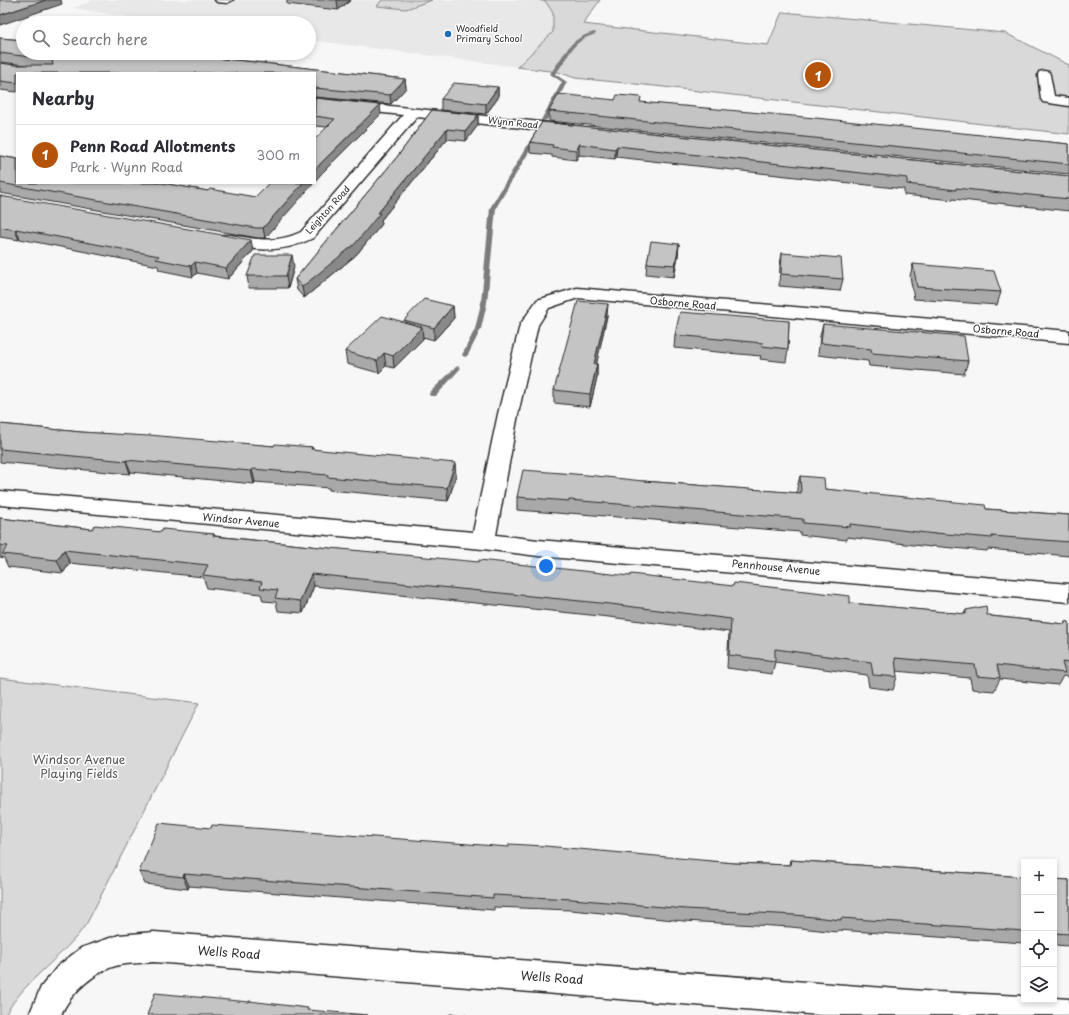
<!DOCTYPE html>
<meta charset="utf-8">
<style>
body{margin:0;font-family:"Playpen Sans",sans-serif;background:#f2f2f3;color:#2b2b33}
.controls{position:absolute;right:12px;bottom:12px;display:grid;overflow:hidden;border-radius:0px;box-shadow:0 2px 6px #0003}
.controls button{width:36px;height:36px;display:grid;place-items:center;padding:0;border:0;border-bottom:1px solid #e1e1e2;background:#fff;color:#2b2b33;font:20px sans-serif}
.you{position:absolute;left:546px;top:566px;width:14px;height:14px;margin:-10px;border:3px solid #fff;border-radius:50%;background:#1a73e8;box-shadow:0 0 0 6px #1a73e833}
.badge{display:grid;place-items:center;width:26px;height:26px;border-radius:50%;background:#b45309;color:#fff;font-size:13px;font-weight:700}
.pin{position:absolute;translate:-50% -50%;border:2px solid #fff;box-shadow:0 1px 4px #0006}
.list{margin:0;padding:0;list-style:none}
h2{display:flex;justify-content:space-between;align-items:center;height:52px;margin:0;padding:0 16px;font-size:17px}
h2 small{font-size:13px;font-weight:400;color:#7c7c81}
.list li{display:grid;grid-template-columns:26px 1fr auto;gap:12px;align-items:center;box-sizing:border-box;height:60px;padding:0 16px;border-top:1px solid #e1e1e2}
.list b{display:block;font-size:15px;white-space:nowrap}
.list p{margin:0;font-size:13px;white-space:nowrap;color:#7c7c81}
.list em{font-size:13px;font-style:normal;color:#7c7c81}
.icon{flex:none;width:22px;height:22px;fill:none;stroke:currentColor;stroke-width:2;stroke-linecap:round;stroke-linejoin:round}
.map{position:relative;flex:none;width:1069px;height:1015px;overflow:hidden}
.search{position:absolute;background:#fff;box-shadow:0 2px 6px #0003;left:16px;top:16px;width:300px;height:44px;display:flex;align-items:center;gap:10px;box-sizing:border-box;padding:0 14px;border-radius:22px;color:#7c7c81;font-size:15px}
.panel{position:absolute;background:#fff;box-shadow:0 2px 6px #0003;left:16px;top:72px;width:300px;height:112px;border-radius:0px}
.map>svg:first-child{display:block}
.built{fill:#e8e8e8}
.green{fill:#d9d9d9;stroke:#828282}
.lines{fill:none;stroke-linecap:round;stroke-linejoin:round}
.stream{fill:#7b7b7b;fill-rule:evenodd}
.minor-casing{stroke:#2b2b2b;stroke-width:3}
.minor{fill:#fff;fill-rule:evenodd}
.wall{fill:#a9a9a9;stroke:#2b2b2b}
.shaded-wall{fill:#898989;stroke:#2b2b2b}
.building{fill:#c4c4c4;stroke:#2b2b2b}
.poi-dot{fill:#1f6fb2;stroke:#fff;stroke-width:1.5}
.labels{text-anchor:middle;stroke-width:3;stroke-linejoin:round;paint-order:stroke}
.far-poi-label{font-size:9px;fill:#2b2b2b;stroke:#fff;text-anchor:start}
.far-street-label{font-size:9px;fill:#2b2b2b;stroke:#fff}
.street-label{font-size:10px;fill:#2b2b2b;stroke:#fff}
.near-park-label{font-size:12px;fill:#565656;stroke:#fff}
.near-street-label{font-size:12px;fill:#2b2b2b;stroke:#fff}
</style>
<div class="map">
<svg width="1069" height="1015" viewBox="0 0 1069 1015">
<rect width="100%" height="100%" fill="#f7f7f7"/>
<filter id="ink" filterUnits="userSpaceOnUse"><feTurbulence type="fractalNoise" baseFrequency=".025" numOctaves="2"/><feDisplacementMap in="SourceGraphic" scale="8" xChannelSelector="R" yChannelSelector="G"/><feConvolveMatrix kernelMatrix="1 2 1 2 8 2 1 2 1" color-interpolation-filters="sRGB"/></filter>
<g filter="url(#ink)">
<path class="built" d="M 90,0 L 600,0 L 583,24 L 558,72 L 309,40 L 309,23 L 166,23 L 73,8 L 92,1 Z"/>
<g class="green">
<path d="M 382,0 L 432,0 L 406,9 L 377,6 Z"/>
<path d="M 539,0 L 600,0 L 583,24 L 768,45 L 782,12 L 1005,33 L 1069,65 L 1069,134 L 655,86 L 575,78 L 558,72 L 517,67 L 553,32 L 553,13 L 546,2 Z"/>
<path d="M 0,678 L 199,703 L 87,923 C 64,957 26,978 5,1015 L 0,1015 Z"/>
</g>
<g class="lines">
<g class="stream">
<path d="M 594,32 L 596,33 L 596,34 C 570,41 571,56 555,74 L 567,82 L 547,120 L 542,121 L 541,120 L 562,82 L 550,74 C 565,55 568,39 594,32 Z"/>
<path d="M 534,134 L 539,135 L 496,208 L 487,303 L 481,329 L 468,355 L 465,357 L 463,356 L 462,355 L 475,329 L 481,303 L 490,208 Z"/>
<path d="M 458,366 L 461,368 L 460,369 L 436,396 L 430,396 L 429,394 L 430,392 L 456,367 Z"/>
</g>
<g class="minor-casing">
<g id="minor">
<path d="M 215,0 L 233,0 L 227,3 L 217,2 Z"/>
<path d="M 1044,71 L 1049,72 L 1050,75 L 1054,96 L 1069,98 L 1069,106 L 1043,102 L 1041,99 L 1038,75 L 1039,72 Z"/>
<path d="M 315,98 L 569,125 L 574,126 L 576,129 L 574,132 L 569,133 L 417,117 L 313,238 C 282,254 251,251 218,242 L 216,239 L 218,236 C 227,233 235,236 243,237 C 264,241 282,241 301,232 L 403,115 L 315,106 Z"/>
<path d="M 577,288 L 1069,331 L 1069,343 L 578,298 L 549,308 L 538,325 L 518,414 L 496,535 L 538,540 L 1069,584 L 1069,602 L 538,556 L 483,549 L 0,505 L 0,491 L 473,532 L 498,414 L 520,325 L 537,300 Z"/>
<path d="M 154,932 L 937,992 L 1024,996 L 1024,1000 L 1054,1000 L 1054,998 L 1069,999 L 1069,1015 L 820,1015 L 154,962 C 143,963 131,963 119,965 C 96,970 70,993 61,1015 L 29,1015 L 41,987 L 58,966 L 81,948 L 119,935 Z"/>
</g>
</g>
<use href="#minor" class="minor"/>
</g>
<g class="wall">
<path d="M 287,0 L 351,0 L 338,10 L 287,4 Z"/>
<path d="M 0,38 L 23,40 L 23,53 L 157,53 L 245,61 L 405,79 L 406,88 L 391,104 L 315,97 L 315,73 L 17,73 L 17,92 L 0,90 L 0,63 L 15,65 L 25,65 L 0,62 Z"/>
<path d="M 498,87 L 498,98 L 486,114 L 441,110 L 441,99 Z"/>
<path d="M 315,98 L 381,114 L 323,172 L 327,127 L 315,126 Z"/>
<path d="M 615,100 L 1069,144 L 1069,174 L 549,121 L 549,111 Z"/>
<path d="M 432,110 L 478,115 L 478,125 L 466,141 L 447,139 L 381,220 L 382,224 L 356,255 L 304,298 L 297,290 L 295,279 L 397,157 Z"/>
<path d="M 542,122 L 1069,176 L 1069,211 L 998,203 L 997,204 L 953,199 L 953,200 L 904,195 L 904,189 L 616,157 L 615,159 L 579,155 L 576,160 L 552,157 L 552,155 L 530,153 L 530,142 Z"/>
<path d="M 0,156 L 208,191 L 255,197 L 269,183 L 265,238 L 258,238 L 0,193 Z"/>
<path d="M 0,196 L 253,251 L 228,279 L 197,273 L 193,277 L 159,270 L 158,266 L 20,239 L 19,240 L 0,237 Z"/>
<path d="M 679,244 L 678,256 L 674,277 L 646,274 L 647,263 Z"/>
<path d="M 782,253 L 843,279 L 840,291 L 779,286 L 780,265 Z"/>
<path d="M 913,264 L 1001,292 L 997,305 L 914,299 L 910,276 Z"/>
<path d="M 294,267 L 288,288 L 249,288 L 247,276 Z"/>
<path d="M 453,306 L 454,318 L 434,340 L 423,337 L 423,339 L 394,368 L 386,366 L 379,373 L 347,364 L 345,351 L 405,322 L 404,320 Z"/>
<path d="M 607,316 L 596,364 L 597,364 L 597,377 L 590,407 L 554,403 L 554,390 Z"/>
<path d="M 789,321 L 788,349 L 786,362 L 760,359 L 761,356 L 674,348 L 675,335 Z"/>
<path d="M 823,324 L 968,361 L 964,374 L 869,366 L 868,361 L 818,355 L 820,336 Z"/>
<path d="M 0,424 L 81,432 L 274,446 L 312,447 L 313,449 L 456,476 L 448,501 L 329,490 L 329,488 L 255,482 L 254,484 L 131,472 L 130,474 L 0,462 Z"/>
<path d="M 800,476 L 825,489 L 986,509 L 1069,515 L 1069,556 L 988,549 L 987,551 L 931,546 L 931,547 L 847,537 L 847,540 L 800,535 L 800,532 L 569,513 L 569,514 L 517,510 L 517,497 L 643,481 L 797,493 L 797,488 Z"/>
<path d="M 0,518 L 92,529 L 214,534 L 215,536 L 850,603 L 964,614 L 966,610 L 987,615 L 991,616 L 1064,624 L 1065,621 L 1069,622 L 1069,677 L 1063,676 L 1058,685 L 1000,679 L 994,691 L 972,689 L 970,678 L 896,671 L 897,677 L 893,690 L 869,687 L 867,675 L 775,662 L 772,674 L 727,668 L 729,632 L 609,617 L 314,586 L 303,613 L 278,611 L 276,602 L 263,601 L 261,594 L 207,588 L 203,577 L 70,563 L 63,573 L 8,567 L 4,558 L 0,557 Z"/>
<path d="M 211,828 L 734,863 L 789,865 L 790,860 L 1024,877 L 1024,943 L 838,930 L 837,932 L 791,927 L 684,921 L 571,910 L 494,907 L 494,910 L 189,886 L 188,889 L 145,884 L 139,872 Z"/>
<path d="M 1054,879 L 1069,880 L 1069,946 L 1054,945 Z"/>
</g>
<g class="shaded-wall">
<path d="M 46,0 L 61,0 L 62,4 L 0,25 L 0,15 Z"/>
<path d="M 337,0 L 351,0 L 338,10 Z"/>
<path d="M 405,79 L 406,88 L 391,104 L 390,95 Z"/>
<path d="M 498,87 L 498,98 L 486,114 L 486,104 Z"/>
<path d="M 380,105 L 381,114 L 323,172 L 315,181 L 315,170 L 322,162 Z"/>
<path d="M 478,115 L 478,125 L 466,141 L 466,131 Z"/>
<path d="M 447,129 L 447,139 L 381,220 L 382,224 L 356,255 L 304,298 L 302,287 L 378,213 Z"/>
<path d="M 579,144 L 579,155 L 576,160 L 576,150 Z"/>
<path d="M 617,146 L 616,157 L 615,159 L 615,149 Z"/>
<path d="M 303,183 L 314,183 L 265,238 L 263,228 Z"/>
<path d="M 16,229 L 20,239 L 19,240 L 15,230 Z"/>
<path d="M 251,240 L 253,251 L 228,279 L 226,268 Z"/>
<path d="M 679,244 L 678,256 L 674,277 L 675,265 Z"/>
<path d="M 292,255 L 294,267 L 288,288 L 286,276 Z"/>
<path d="M 195,262 L 197,273 L 193,277 L 191,266 Z"/>
<path d="M 608,304 L 607,316 L 594,376 L 594,364 Z"/>
<path d="M 453,306 L 454,318 L 434,340 L 434,328 Z"/>
<path d="M 422,327 L 423,339 L 394,368 L 393,356 Z"/>
<path d="M 384,353 L 386,366 L 379,373 L 377,361 Z"/>
<path d="M 597,364 L 597,377 L 590,407 L 590,394 Z"/>
<path d="M 126,460 L 131,472 L 130,474 L 126,461 Z"/>
<path d="M 455,463 L 456,476 L 448,501 L 447,488 Z"/>
<path d="M 252,469 L 255,482 L 254,484 L 251,471 Z"/>
<path d="M 64,550 L 70,563 L 63,573 L 57,560 Z"/>
<path d="M 311,574 L 314,586 L 303,613 L 300,601 Z"/>
<path d="M 184,874 L 189,886 L 188,889 L 183,877 Z"/>
</g>
<g class="building">
<path d="M 0,0 L 46,0 L 0,15 Z"/>
<path d="M 0,38 L 23,40 L 23,53 L 157,53 L 245,61 L 405,79 L 390,95 L 315,88 L 315,73 L 17,73 L 17,83 L 0,81 L 0,63 L 15,65 L 53,65 L 52,60 L 0,53 Z"/>
<path d="M 454,83 L 498,87 L 486,104 L 441,99 Z"/>
<path d="M 559,94 L 615,100 L 617,95 L 641,97 L 640,102 L 826,119 L 1069,144 L 1069,164 L 549,111 Z"/>
<path d="M 315,98 L 380,105 L 322,162 L 315,170 L 315,139 L 335,119 L 315,116 Z"/>
<path d="M 432,110 L 478,115 L 466,131 L 447,129 L 378,213 L 380,213 L 355,244 L 302,287 L 295,279 L 397,157 Z"/>
<path d="M 542,122 L 1069,176 L 1069,199 L 1001,192 L 1001,193 L 956,188 L 956,190 L 907,184 L 907,178 L 617,146 L 615,149 L 579,144 L 576,150 L 552,147 L 553,145 L 530,142 Z"/>
<path d="M 0,156 L 17,159 L 17,183 L 162,183 L 208,191 L 210,189 L 255,197 L 269,183 L 303,183 L 263,228 L 256,228 L 0,183 Z"/>
<path d="M 0,196 L 251,240 L 226,268 L 195,262 L 191,266 L 156,259 L 159,256 L 16,229 L 15,230 L 0,227 Z"/>
<path d="M 651,241 L 679,244 L 675,265 L 647,263 Z"/>
<path d="M 782,253 L 841,258 L 843,279 L 781,274 Z"/>
<path d="M 255,255 L 292,255 L 286,276 L 247,276 Z"/>
<path d="M 913,264 L 994,271 L 1001,292 L 917,287 Z"/>
<path d="M 424,299 L 453,306 L 434,328 L 404,320 Z"/>
<path d="M 578,301 L 608,304 L 594,364 L 597,364 L 590,394 L 554,390 Z"/>
<path d="M 680,312 L 789,321 L 788,349 L 762,346 L 763,343 L 675,335 Z"/>
<path d="M 382,316 L 422,327 L 393,356 L 384,353 L 377,361 L 345,351 Z"/>
<path d="M 823,324 L 964,336 L 968,361 L 872,353 L 871,349 L 821,343 Z"/>
<path d="M 0,424 L 81,432 L 148,436 L 149,435 L 274,446 L 275,444 L 312,447 L 311,449 L 455,463 L 447,488 L 327,477 L 328,475 L 252,469 L 251,471 L 126,460 L 126,461 L 0,449 Z"/>
<path d="M 523,470 L 587,475 L 643,481 L 801,493 L 800,476 L 824,478 L 825,489 L 985,505 L 986,509 L 1069,515 L 1069,542 L 992,536 L 992,538 L 935,533 L 935,534 L 850,524 L 850,527 L 803,523 L 803,519 L 569,500 L 569,501 L 517,497 Z"/>
<path d="M 0,518 L 92,529 L 95,525 L 161,532 L 163,529 L 214,534 L 213,536 L 330,548 L 479,562 L 479,560 L 630,576 L 631,574 L 733,586 L 734,583 L 850,596 L 850,603 L 966,614 L 966,610 L 986,606 L 987,615 L 991,615 L 991,616 L 1065,624 L 1065,621 L 1069,622 L 1069,663 L 1062,662 L 1065,673 L 997,665 L 1000,678 L 977,676 L 975,665 L 895,658 L 897,677 L 873,675 L 871,662 L 775,649 L 775,661 L 729,655 L 731,619 L 610,604 L 311,574 L 300,601 L 275,598 L 278,590 L 260,588 L 262,582 L 203,575 L 208,565 L 64,550 L 57,560 L 2,554 L 8,546 L 0,545 Z"/>
<path d="M 159,823 L 211,828 L 212,825 L 509,847 L 509,844 L 545,846 L 734,863 L 791,865 L 790,860 L 1024,877 L 1024,931 L 841,918 L 841,920 L 795,915 L 686,909 L 572,899 L 493,895 L 493,898 L 184,874 L 183,877 L 139,872 Z"/>
<path d="M 1054,879 L 1069,880 L 1069,934 L 1054,933 Z"/>
<path d="M 155,993 L 249,1002 L 249,1001 L 308,1008 L 307,1010 L 368,1015 L 147,1015 Z"/>
<path d="M 450,1014 L 466,1015 L 449,1015 Z"/>
</g>
</g>
<circle class="poi-dot" cx="448" cy="34" r="4"/>
<g class="labels">
<g class="far-poi-label">
<text x="456" y="32">Woodfield<tspan x="456" dy="10">Primary School</tspan></text>
</g>
<g class="far-street-label">
<text transform="translate(513 123) rotate(6)" y="3">Wynn Road</text>
<text transform="translate(328 210) rotate(-48)" y="3">Leighton Road</text>
</g>
<g class="street-label">
<text transform="translate(683 303) rotate(5)" y="4">Osborne Road</text>
<text transform="translate(1006 331) rotate(5)" y="4">Osborne Road</text>
<text transform="translate(241 520) rotate(5)" y="4">Windsor Avenue</text>
<text transform="translate(776 567) rotate(5)" y="4">Pennhouse Avenue</text>
</g>
<g class="near-park-label">
<text x="79" y="764">Windsor Avenue<tspan x="79" dy="14">Playing Fields</tspan></text>
</g>
<g class="near-street-label">
<text transform="translate(229 953) rotate(4)" y="4">Wells Road</text>
<text transform="translate(552 978) rotate(4)" y="4">Wells Road</text>
</g>
</g>
</svg>
<div class="controls">
<button>+</button>
<button>−</button>
<button><svg class="icon" aria-label="locate" viewBox="0 0 24 24"><circle cx="12" cy="12" r="6"/><path d="M12 2v4M12 18v4M2 12h4M18 12h4"/></svg></button>
<button><svg class="icon" aria-label="layers" viewBox="0 0 24 24"><path d="M12 4l9 5-9 5-9-5zM3 14l9 5 9-5"/></svg></button>
</div>
<div class="you"></div>
<div class="pin badge" style="left:818px;top:75px">1</div>
<div class="search"><svg class="icon" aria-label="search" viewBox="0 0 24 24"><circle cx="10" cy="10" r="6"/><path d="M15 15l6 6"/></svg>Search here</div>
<section class="panel">
<h2>Nearby<small></small></h2>
<ul class="list">
<li><span class="badge">1</span><div><b>Penn Road Allotments</b><p>Park · Wynn Road</p></div><em>300 m</em></li>
</ul>
</section>
</div>
